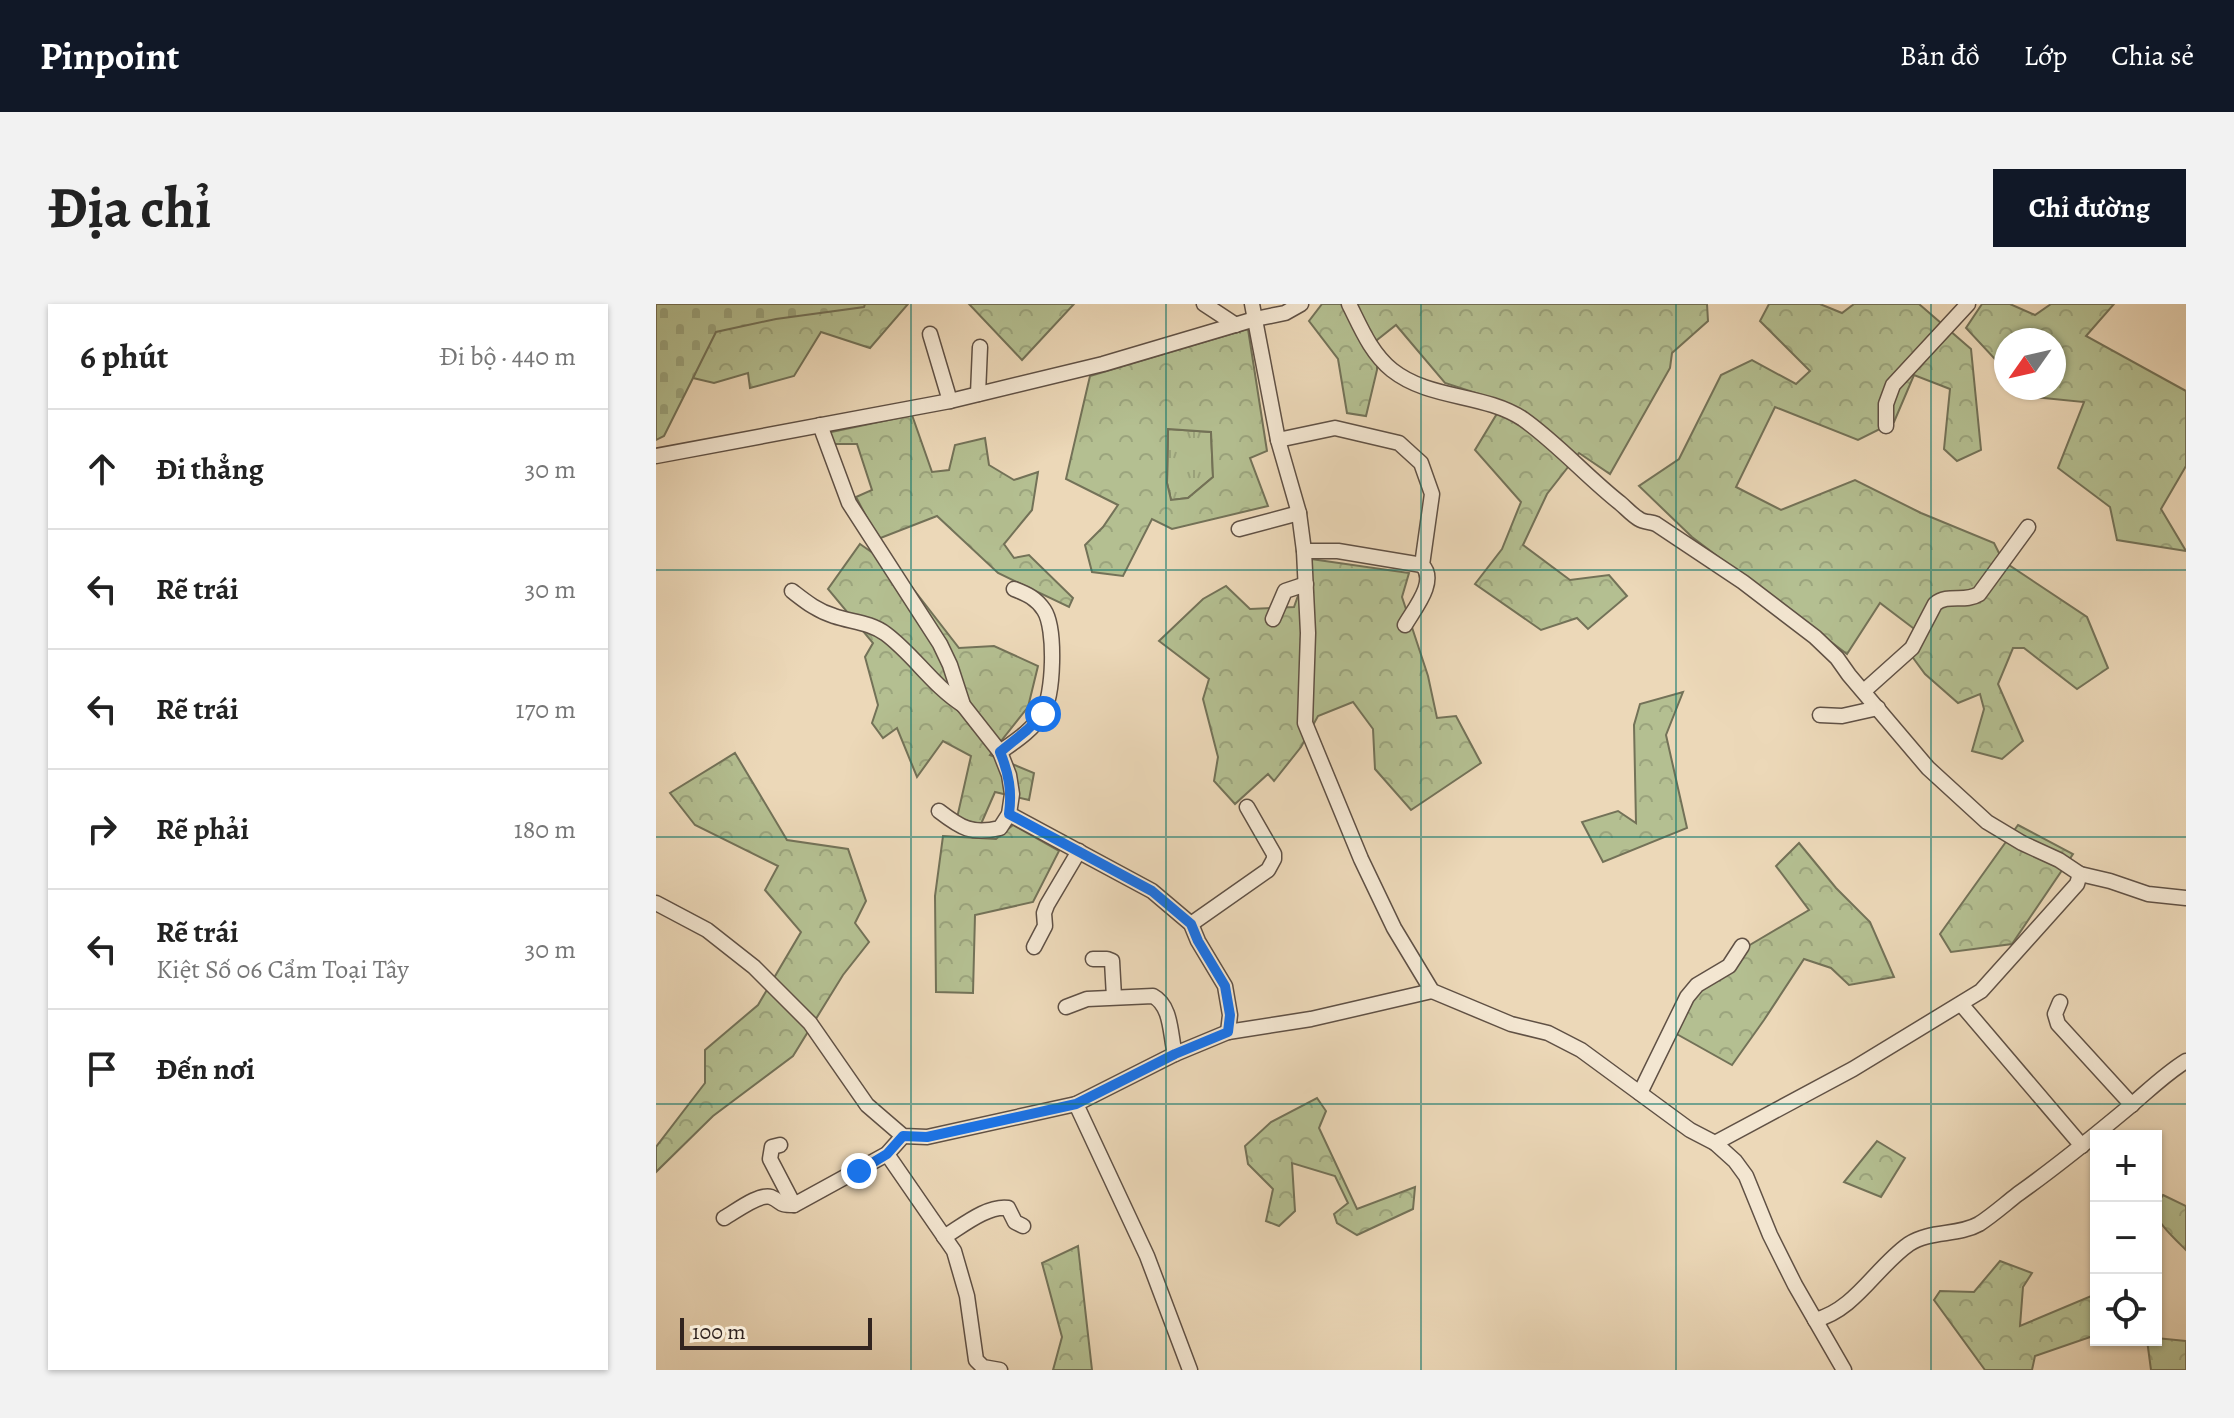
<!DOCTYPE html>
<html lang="vi">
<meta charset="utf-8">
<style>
body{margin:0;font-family:Alegreya,serif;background:#f2f2f2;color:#222}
.controls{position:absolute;right:24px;bottom:24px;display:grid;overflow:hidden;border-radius:0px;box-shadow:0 2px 6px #0004}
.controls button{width:72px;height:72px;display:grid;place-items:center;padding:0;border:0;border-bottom:2px solid #e0e0e0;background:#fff;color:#222;font:40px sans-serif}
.compass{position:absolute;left:1338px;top:24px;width:72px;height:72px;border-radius:50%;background:#fff;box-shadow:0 2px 6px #0004;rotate:236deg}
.scale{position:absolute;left:24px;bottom:20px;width:192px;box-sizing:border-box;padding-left:8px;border:4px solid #32241f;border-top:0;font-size:22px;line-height:28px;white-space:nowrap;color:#32241f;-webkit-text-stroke:6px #f3e6d1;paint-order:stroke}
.stop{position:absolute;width:24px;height:24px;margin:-18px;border:6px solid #1a73e8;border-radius:50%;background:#fff}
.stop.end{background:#1a73e8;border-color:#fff;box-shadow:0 2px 8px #0008}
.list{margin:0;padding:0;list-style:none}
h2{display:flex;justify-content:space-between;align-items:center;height:104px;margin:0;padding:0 32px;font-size:34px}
h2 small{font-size:26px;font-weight:400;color:#767676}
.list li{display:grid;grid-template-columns:52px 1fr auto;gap:24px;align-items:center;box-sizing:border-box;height:120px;padding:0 32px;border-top:2px solid #e0e0e0}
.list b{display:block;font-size:30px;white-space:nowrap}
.list p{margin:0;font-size:26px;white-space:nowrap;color:#767676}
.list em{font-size:26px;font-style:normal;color:#767676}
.icon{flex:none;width:44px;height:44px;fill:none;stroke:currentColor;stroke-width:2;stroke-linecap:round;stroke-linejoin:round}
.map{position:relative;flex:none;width:1530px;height:1066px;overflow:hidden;border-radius:0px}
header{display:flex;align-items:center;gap:48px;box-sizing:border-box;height:112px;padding:0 40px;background:#111827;color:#fff}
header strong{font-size:38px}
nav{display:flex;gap:44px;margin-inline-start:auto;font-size:28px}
.intro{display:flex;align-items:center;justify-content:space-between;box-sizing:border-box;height:192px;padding:0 48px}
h1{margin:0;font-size:56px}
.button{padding:20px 36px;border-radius:0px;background:#111827;color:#fff;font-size:28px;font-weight:700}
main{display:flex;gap:48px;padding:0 48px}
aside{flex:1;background:#fff;border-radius:0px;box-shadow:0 2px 6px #0004}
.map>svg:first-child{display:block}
.grass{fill:url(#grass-tufts);stroke:#737258;stroke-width:2}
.forest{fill:url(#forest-crowns);stroke:#737258;stroke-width:2;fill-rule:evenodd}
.cemetery{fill:url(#cemetery-stones);stroke:#737258;stroke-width:2}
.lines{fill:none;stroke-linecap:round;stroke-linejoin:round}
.minor-casing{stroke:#605145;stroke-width:17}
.minor{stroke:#f3e6d1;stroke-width:14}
.route{stroke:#1a73e8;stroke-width:10}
.grid{fill:none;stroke:#0f766e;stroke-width:2;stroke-opacity:0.55}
</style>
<header>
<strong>Pinpoint</strong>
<nav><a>Bản đồ</a><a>Lớp</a><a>Chia sẻ</a></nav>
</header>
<div class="intro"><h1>Địa chỉ</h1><a class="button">Chỉ đường</a></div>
<main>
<aside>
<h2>6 phút<small>Đi bộ · 440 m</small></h2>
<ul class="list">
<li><svg class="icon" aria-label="ahead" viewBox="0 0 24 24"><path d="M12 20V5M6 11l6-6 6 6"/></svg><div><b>Đi thẳng</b></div><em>30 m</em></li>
<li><svg class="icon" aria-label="left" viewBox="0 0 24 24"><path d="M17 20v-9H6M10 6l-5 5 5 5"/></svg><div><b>Rẽ trái</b></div><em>30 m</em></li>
<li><svg class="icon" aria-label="left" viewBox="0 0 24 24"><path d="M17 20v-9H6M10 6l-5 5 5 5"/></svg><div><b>Rẽ trái</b></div><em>170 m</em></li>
<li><svg class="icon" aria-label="right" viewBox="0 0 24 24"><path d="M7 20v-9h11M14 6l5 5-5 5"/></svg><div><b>Rẽ phải</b></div><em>180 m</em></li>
<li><svg class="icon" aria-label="left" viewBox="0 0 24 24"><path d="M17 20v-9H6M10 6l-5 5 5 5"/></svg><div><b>Rẽ trái</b><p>Kiệt Số 06 Cẩm Toại Tây</p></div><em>30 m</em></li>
<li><svg class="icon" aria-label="arrive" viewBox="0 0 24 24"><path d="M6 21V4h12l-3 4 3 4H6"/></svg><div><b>Đến nơi</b></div></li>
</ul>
</aside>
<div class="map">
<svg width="1530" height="1066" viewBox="0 0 1530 1066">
<defs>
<pattern id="grass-tufts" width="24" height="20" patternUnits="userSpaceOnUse" patternTransform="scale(2)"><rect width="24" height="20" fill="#b4bf91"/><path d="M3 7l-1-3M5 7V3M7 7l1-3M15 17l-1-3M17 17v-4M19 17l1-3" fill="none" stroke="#9ba47d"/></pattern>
<pattern id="forest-crowns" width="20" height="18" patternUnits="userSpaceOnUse" patternTransform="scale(2)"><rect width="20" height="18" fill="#b4bf91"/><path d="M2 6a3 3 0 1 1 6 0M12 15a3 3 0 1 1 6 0" fill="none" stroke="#9ba47d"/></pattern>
<pattern id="cemetery-stones" width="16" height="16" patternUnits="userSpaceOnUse" patternTransform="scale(2)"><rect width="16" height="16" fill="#b4bf91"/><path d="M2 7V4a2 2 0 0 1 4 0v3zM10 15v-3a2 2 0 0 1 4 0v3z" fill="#9ba47d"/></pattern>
</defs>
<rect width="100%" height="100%" fill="#ecd8b8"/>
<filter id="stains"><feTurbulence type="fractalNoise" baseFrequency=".0025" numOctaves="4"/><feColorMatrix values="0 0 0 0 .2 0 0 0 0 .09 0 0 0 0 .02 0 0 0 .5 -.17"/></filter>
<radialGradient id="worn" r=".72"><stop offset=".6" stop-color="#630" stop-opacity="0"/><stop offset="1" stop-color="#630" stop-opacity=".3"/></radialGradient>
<path class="grass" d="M 512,125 L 555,128 L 557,173 L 532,194 L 515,196 L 511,179 Z"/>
<g class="forest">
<path d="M 135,0 L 252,0 L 214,44 L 165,28 L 138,72 L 94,84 L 92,69 L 58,79 L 37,74 L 63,11 Z"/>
<path d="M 313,0 L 418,0 L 366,56 Z"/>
<path d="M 666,0 L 1051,0 L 1052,17 L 1016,49 L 1014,64 L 954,170 L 923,149 L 891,190 L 867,241 L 914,276 L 953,271 L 971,292 L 932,325 L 921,314 L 885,326 L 819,280 L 846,245 L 865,198 L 819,146 L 848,98 L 789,79 L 740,21 L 721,36 L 721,66 L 710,112 L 691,109 L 682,55 L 653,17 Z"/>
<path d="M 1113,0 L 1164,0 L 1186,9 L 1198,0 L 1263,0 L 1315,45 L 1325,146 L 1301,157 L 1288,145 L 1294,85 L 1258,71 L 1238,118 L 1202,136 L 1119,103 L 1080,183 L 1125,206 L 1199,176 L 1265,209 L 1338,239 L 1347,257 L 1431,313 L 1452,364 L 1421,385 L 1368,344 L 1357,344 L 1342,380 L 1367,437 L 1346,455 L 1316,447 L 1328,405 L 1324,390 L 1302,399 L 1269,370 L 1252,347 L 1261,327 L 1224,299 L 1191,350 L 1036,233 L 983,182 L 1023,155 L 1065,71 L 1096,56 L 1140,80 L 1154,67 L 1104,17 Z"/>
<path d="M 1326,0 L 1354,0 L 1379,11 L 1395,0 L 1458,0 L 1430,32 L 1530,87 L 1530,162 L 1505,205 L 1530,247 L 1461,236 L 1454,203 L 1402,164 L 1428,98 L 1378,93 L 1368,84 L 1398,84 L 1398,36 L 1350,36 L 1350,67 L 1310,24 Z"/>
<path d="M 592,25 L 611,147 L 594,154 L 612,202 L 516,225 L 496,215 L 467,272 L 436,268 L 429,241 L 447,223 L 462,201 L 410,175 L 434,72 ZM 512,125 L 555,128 L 557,173 L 532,194 L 515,196 L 511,179 Z"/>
<path d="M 256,111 L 276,168 L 293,166 L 299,141 L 329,134 L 333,161 L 358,176 L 382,168 L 376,206 L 348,240 L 358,254 L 373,251 L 417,294 L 413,303 L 342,269 L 281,212 L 222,235 L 200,193 L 216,186 L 201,140 L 165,140 L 161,131 Z"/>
<path d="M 204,240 L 244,268 L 303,344 L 338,342 L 382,362 L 372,403 L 334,451 L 378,469 L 373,496 L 339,488 L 325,520 L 301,514 L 315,452 L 287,437 L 261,473 L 241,424 L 227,434 L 216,419 L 222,401 L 209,353 L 217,339 L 172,285 Z"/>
<path d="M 655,255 L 753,269 L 746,293 L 772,372 L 781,414 L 800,412 L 825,459 L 755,506 L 719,465 L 717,425 L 697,398 L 662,412 L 645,443 L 618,477 L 612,470 L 579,500 L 558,477 L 562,453 L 547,395 L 553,375 L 503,337 L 547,295 L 570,282 L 594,305 L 638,303 Z"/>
<path d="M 1027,388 L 1010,431 L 1031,524 L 947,558 L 926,518 L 962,507 L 980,519 L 978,421 L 984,400 Z"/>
<path d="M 79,449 L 131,536 L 192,545 L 210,597 L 199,619 L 213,638 L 187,671 L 137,752 L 57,812 L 0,868 L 0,843 L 49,779 L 49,746 L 102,701 L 145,628 L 109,586 L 122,562 L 39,521 L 14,489 Z"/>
<path d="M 357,521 L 403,547 L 377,598 L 319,611 L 317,689 L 280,688 L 279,592 L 287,532 L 340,535 Z"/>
<path d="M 1362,521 L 1417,550 L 1356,640 L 1295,648 L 1284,630 Z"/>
<path d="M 1143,539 L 1180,584 L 1214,618 L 1238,673 L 1193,681 L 1175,664 L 1148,655 L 1108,716 L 1076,761 L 1010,724 L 1043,681 L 1087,645 L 1153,606 L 1120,562 Z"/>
<path d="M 661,794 L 670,807 L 663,824 L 701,905 L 759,883 L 757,905 L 701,931 L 681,919 L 678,910 L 692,899 L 679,872 L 636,859 L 639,907 L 623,922 L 610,917 L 617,885 L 592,860 L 589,842 L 615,818 Z"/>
<path d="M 1221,837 L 1249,854 L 1225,893 L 1188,878 Z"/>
<path d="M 1507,891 L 1530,902 L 1530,946 C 1522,938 1502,920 1500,910 C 1499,903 1504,896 1507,891 Z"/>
<path d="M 422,942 L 436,1066 L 397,1066 L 406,1033 L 386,959 Z"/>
<path d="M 1344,957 L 1376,969 L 1367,983 L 1364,1022 L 1440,990 L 1440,1031 L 1379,1052 L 1376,1066 L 1329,1066 L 1278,996 L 1284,987 L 1318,988 Z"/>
<path d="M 1500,1034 L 1530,1037 L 1530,1066 L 1495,1066 L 1491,1036 L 1500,1036 Z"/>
</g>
<path class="cemetery" d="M 0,0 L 209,0 L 208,3 L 120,15 L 60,28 L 8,132 L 0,136 Z"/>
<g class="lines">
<g class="minor-casing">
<g id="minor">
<path d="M 548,0 L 580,21"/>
<path d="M 596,0 L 622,136 L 643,209 L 648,247 L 652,329 L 649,419 L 705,555 L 738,624 L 776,687 L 855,720 L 892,729 L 925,746 L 1034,826 L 1059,839 L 1079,857 L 1090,872 L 1114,931 L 1139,981 L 1188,1066"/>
<path d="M 693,0 C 705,24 715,49 736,66 C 774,96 827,89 867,115 C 901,139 931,173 964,199 C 970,204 976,211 983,215 C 987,218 995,218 1000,220 L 1087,278 L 1159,333 L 1181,354 L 1193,371 L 1272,464 L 1331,518 L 1366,539 L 1403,556 L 1424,570 L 1454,577 L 1492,590 L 1530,594"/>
<path d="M 274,30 L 294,97"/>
<path d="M 322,90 L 324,43"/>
<path d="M 164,121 L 193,199 L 284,340 L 294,361 L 307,401 L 344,448 L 353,471 L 356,490 L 353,510 L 344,524 C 316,531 305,524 283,507"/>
<path d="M 1230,122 L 1230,100 L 1237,81 L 1312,0"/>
<path d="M 622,136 L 679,124 L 743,139 L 765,159 L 776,190 L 766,261 C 782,277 758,305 749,321"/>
<path d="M 0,152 L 294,97 L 447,60 L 599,15 L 629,9 L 645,0"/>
<path d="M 583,225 L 643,209"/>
<path d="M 648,247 L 682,247 L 766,261"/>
<path d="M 136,287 C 149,297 161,307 178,312 C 195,318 214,318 230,330 C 258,351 277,382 307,401"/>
<path d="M 617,315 L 629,287 L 650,280"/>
<path d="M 1208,387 L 1256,344 L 1279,300 C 1292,289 1309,299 1323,290 L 1372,223"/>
<path d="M 1164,411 L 1186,412 L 1222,404"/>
<path d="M 344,448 C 358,438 377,426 386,410 C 398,392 400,324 388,306 C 380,294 371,290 358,285"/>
<path d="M 353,510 L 496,587 L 535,620 L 542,637 L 569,682 L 574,711 L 572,728"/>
<path d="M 0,599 L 51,626 L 98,663 L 154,719 L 211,801 L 247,832 L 271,833 L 420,800 L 491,952 L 534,1066"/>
<path d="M 535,620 L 612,566 L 618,555 L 618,550 L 591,503"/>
<path d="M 378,643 L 389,622 L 388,609 L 391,601 L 423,547"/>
<path d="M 437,655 L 451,655 L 456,657 L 458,693"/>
<path d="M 1404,698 L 1399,710 L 1402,720 L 1476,801"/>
<path d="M 1305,700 L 1426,842"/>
<path d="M 410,703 L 431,695 L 497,692 C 516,702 514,731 519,750"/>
<path d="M 984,789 L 1031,693 L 1041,681 L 1073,662 L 1086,642"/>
<path d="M 420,800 L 519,750 L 572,728 L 655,715 L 776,687"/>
<path d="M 1059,839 L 1197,765 L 1325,687 L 1421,580 L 1424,570"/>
<path d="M 124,841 L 116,843 L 114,855 L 138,901"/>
<path d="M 231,850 L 298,947 L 311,992 L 320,1056 L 327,1063 L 344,1066"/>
<path d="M 68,914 C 79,908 103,889 115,893 C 127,898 121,901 138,901 L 231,850 L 247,832"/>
<path d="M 288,933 C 305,923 331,901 352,904 L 359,918 L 367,922"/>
<path d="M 1159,1016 C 1199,1006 1220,963 1253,940 C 1274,926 1302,932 1323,920 C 1337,911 1349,900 1362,890 C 1400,863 1437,833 1473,803 C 1492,787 1509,770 1530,757"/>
</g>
</g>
<use href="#minor" class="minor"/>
</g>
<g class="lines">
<path class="route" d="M 203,867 L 231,850 L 247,832 L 271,833 L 420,800 L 519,750 L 572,728 L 574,711 L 569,682 L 542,637 L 535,620 L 496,587 L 353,510 C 356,487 353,470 344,448 L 371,426 L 387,410"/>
</g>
<path class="grid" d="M 255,0 L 255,1066M 510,0 L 510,1066M 765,0 L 765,1066M 1020,0 L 1020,1066M 1275,0 L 1275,1066M 0,266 L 1530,266M 0,533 L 1530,533M 0,800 L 1530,800"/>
<rect width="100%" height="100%" filter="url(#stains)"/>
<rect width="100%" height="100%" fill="url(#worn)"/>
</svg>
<div class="controls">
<button>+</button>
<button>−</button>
<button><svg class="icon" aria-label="locate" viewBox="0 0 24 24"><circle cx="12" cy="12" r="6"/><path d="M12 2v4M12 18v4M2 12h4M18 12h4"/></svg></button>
</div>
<svg class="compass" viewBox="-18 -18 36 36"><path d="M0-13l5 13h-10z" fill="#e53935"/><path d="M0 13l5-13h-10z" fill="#767676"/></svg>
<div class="scale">100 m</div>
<div class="stop" style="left:387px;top:410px"></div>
<div class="stop end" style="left:203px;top:867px"></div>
</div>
</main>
